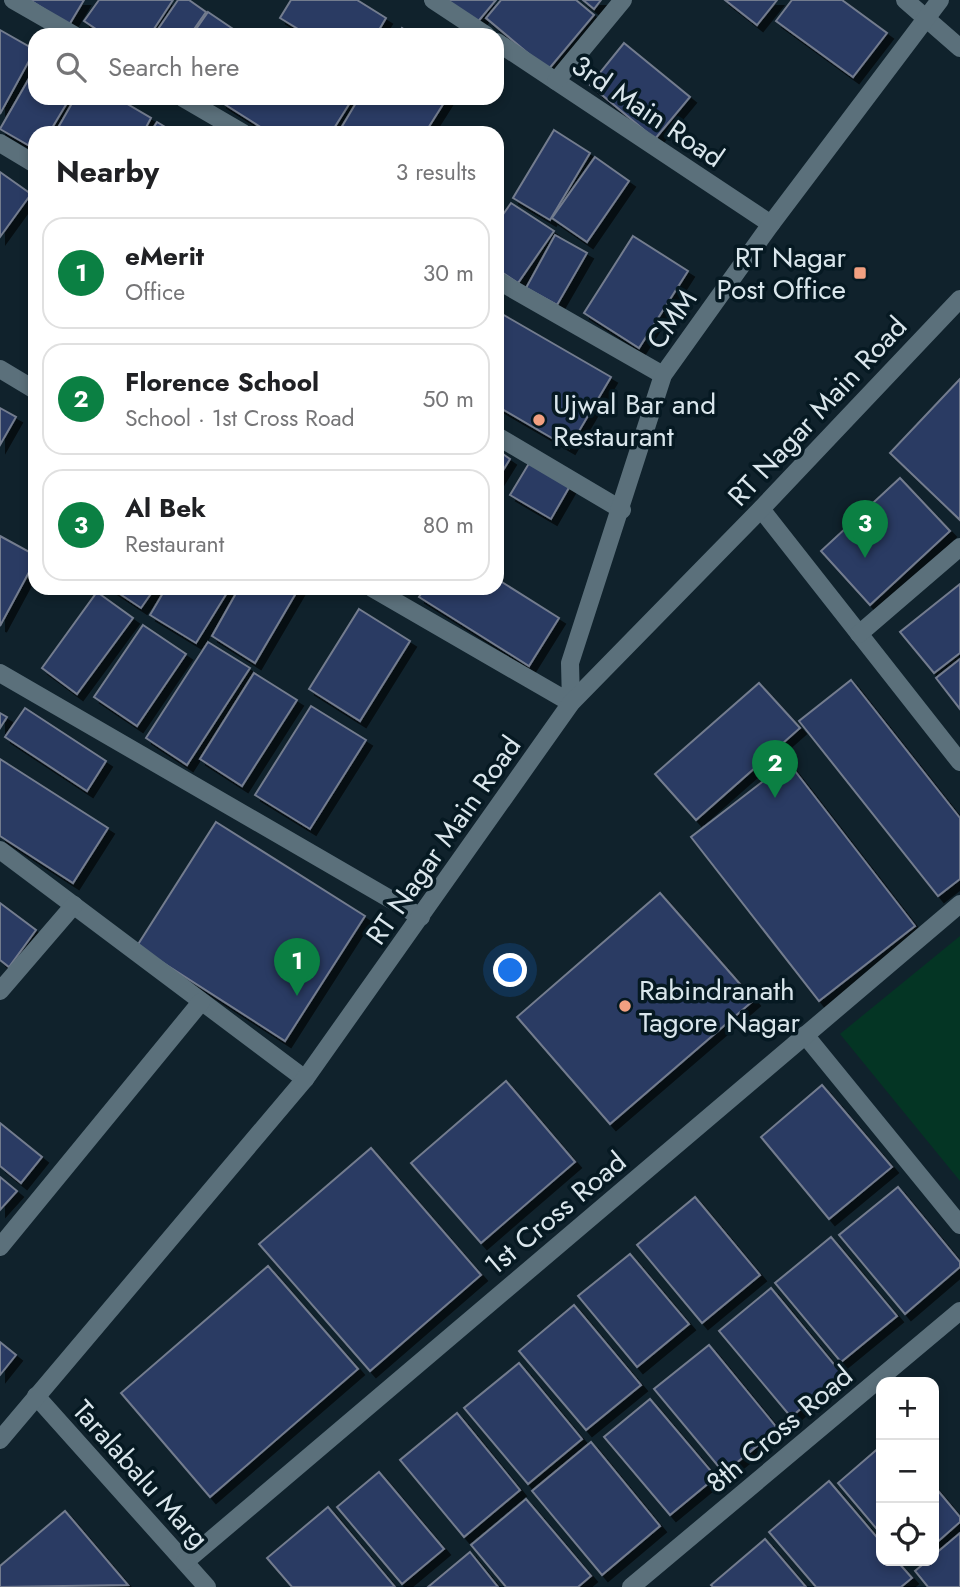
<!DOCTYPE html>
<meta charset="utf-8">
<style>
body{margin:0;font-family:Jost,sans-serif;background:#f6f6f6;color:#202124}
.controls{position:absolute;right:21px;bottom:21px;display:grid;overflow:hidden;border-radius:14px;box-shadow:0 4px 10px #0003}
.controls button{width:63px;height:63px;display:grid;place-items:center;padding:0;border:0;border-bottom:2px solid #e0e0e0;background:#fff;color:#202124;font:35px sans-serif}
.you{position:absolute;left:511px;top:971px;width:24px;height:24px;margin:-18px;border:5px solid #fff;border-radius:50%;background:#1a73e8;box-shadow:0 0 0 10px #1a73e833}
.badge{display:grid;place-items:center;width:46px;height:46px;border-radius:50%;background:#0b8043;color:#fff;font-size:23px;font-weight:700}
.pin{position:absolute;translate:-50% -58px;filter:drop-shadow(0 2px 4px #0008)}
.pin::after{content:'';position:absolute;top:37px;width:24px;height:21px;background:inherit;clip-path:polygon(0 0,100% 0,50% 100%)}
.list{margin:0;padding:0;list-style:none}
h2{display:flex;justify-content:space-between;align-items:center;height:91px;margin:0;padding:0 28px;font-size:30px}
h2 small{font-size:23px;font-weight:400;color:#757577}
.list li{display:grid;grid-template-columns:46px 1fr auto;gap:21px;align-items:center;box-sizing:border-box;height:112px;margin:0 14px 14px;padding:0 14px;border:2px solid #e0e0e0;border-radius:21px}
.list b{display:block;font-size:26px;white-space:nowrap}
.list p{margin:0;font-size:23px;white-space:nowrap;color:#757577}
.list em{font-size:23px;font-style:normal;color:#757577}
.icon{flex:none;width:38px;height:38px;fill:none;stroke:currentColor;stroke-width:2;stroke-linecap:round;stroke-linejoin:round}
.map{position:relative;flex:none;width:960px;height:1587px;overflow:hidden}
.search{position:absolute;background:#fff;box-shadow:0 4px 10px #0003;left:28px;top:28px;width:476px;height:77px;display:flex;align-items:center;gap:18px;box-sizing:border-box;padding:0 24px;border-radius:21px;color:#757577;font-size:26px}
.panel{position:absolute;background:#fff;box-shadow:0 4px 10px #0003;left:28px;top:126px;width:476px;height:469px;border-radius:21px}
.map>svg:first-child{display:block}
.green{fill:#043524}
.building{fill:#293a64;stroke:#737c8e;stroke-width:2;filter:url(#shadow)}
.lines{fill:none;stroke-linecap:round;stroke-linejoin:round}
.minor{stroke:#5b707b;stroke-width:18}
.poi-dot{fill:#f2a081;stroke:#061922;stroke-width:2.5}
.labels{text-anchor:middle;stroke-width:7;stroke-linejoin:round;paint-order:stroke}
.street-label{font-size:28px;fill:#dae6ec;stroke:#061922}
.poi-label{font-size:28px;fill:#dae6ec;stroke:#061922;text-anchor:start}
</style>
<div class="map">
<svg width="960" height="1587" viewBox="0 0 960 1587">
<defs>
<filter id="shadow"><feDropShadow dx="6" dy="6" stdDeviation="0" flood-color="#0009"/></filter>
</defs>
<rect width="100%" height="100%" fill="#10222c"/>
<path class="green" d="M 960,936 L 960,1181 L 840,1034 Z"/>
<g class="building">
<path d="M 30,0 L 84,0 L 69,25 Z"/>
<path d="M 99,0 L 173,0 L 150,35 L 105,35 L 84,21 Z"/>
<path d="M 178,0 L 189,0 L 206,12 L 190,35 L 154,35 Z"/>
<path d="M 291,0 L 357,0 L 386,18 L 376,35 L 308,35 L 280,18 Z"/>
<path d="M 447,0 L 496,0 L 476,24 Z"/>
<path d="M 501,0 L 576,0 L 594,15 L 548,70 L 486,18 Z"/>
<path d="M 583,0 L 601,0 L 594,9 Z"/>
<path d="M 725,0 L 777,0 L 757,25 Z"/>
<path d="M 792,0 L 842,0 L 887,33 L 853,77 L 776,21 Z"/>
<path d="M 208,12 L 242,35 L 192,35 Z"/>
<path d="M 402,28 L 413,35 L 398,35 Z"/>
<path d="M 0,30 L 35,50 L 0,114 Z"/>
<path d="M 624,43 L 690,97 L 655,139 L 590,85 Z"/>
<path d="M 35,68 L 35,98 L 70,98 L 49,133 L 35,133 L 35,149 L 0,129 Z"/>
<path d="M 75,98 L 117,98 L 151,118 L 143,133 L 55,133 Z"/>
<path d="M 224,98 L 353,98 L 331,133 L 270,133 L 221,102 Z"/>
<path d="M 359,98 L 447,98 L 425,133 L 338,133 Z"/>
<path d="M 157,122 L 175,133 L 150,133 Z"/>
<path d="M 554,130 L 590,153 L 550,220 L 513,198 Z"/>
<path d="M 595,157 L 629,181 L 587,242 L 552,218 Z"/>
<path d="M 0,172 L 31,194 L 0,237 Z"/>
<path d="M 511,203 L 554,231 L 518,283 L 497,269 L 497,223 Z"/>
<path d="M 555,235 L 587,253 L 557,305 L 526,288 Z"/>
<path d="M 633,236 L 688,271 L 639,348 L 584,313 Z"/>
<path d="M 502,314 L 611,377 L 569,448 L 497,406 L 497,323 Z"/>
<path d="M 960,379 L 960,520 L 890,453 Z"/>
<path d="M 0,408 L 16,417 L 0,445 Z"/>
<path d="M 497,450 L 510,459 L 497,480 Z"/>
<path d="M 531,460 L 571,484 L 551,519 L 510,495 Z"/>
<path d="M 900,478 L 950,531 L 870,605 L 821,551 Z"/>
<path d="M 0,536 L 35,555 L 35,561 L 0,626 Z"/>
<path d="M 497,579 L 559,618 L 529,666 L 419,597 L 425,588 L 497,588 Z"/>
<path d="M 960,584 L 960,653 L 934,673 L 900,632 Z"/>
<path d="M 111,588 L 155,588 L 141,608 Z"/>
<path d="M 166,588 L 230,588 L 196,643 L 150,615 Z"/>
<path d="M 239,588 L 299,588 L 255,663 L 212,636 Z"/>
<path d="M 97,592 L 133,618 L 77,694 L 42,668 Z"/>
<path d="M 359,609 L 410,641 L 360,721 L 309,689 Z"/>
<path d="M 143,625 L 186,654 L 137,726 L 94,697 Z"/>
<path d="M 208,642 L 250,668 L 187,765 L 146,738 Z"/>
<path d="M 960,659 L 960,709 L 936,678 Z"/>
<path d="M 254,673 L 297,700 L 242,786 L 200,759 Z"/>
<path d="M 851,680 L 960,818 L 960,879 L 938,896 L 799,721 Z"/>
<path d="M 759,683 L 800,728 L 696,820 L 655,774 Z"/>
<path d="M 311,706 L 366,740 L 310,829 L 255,795 Z"/>
<path d="M 25,708 L 106,761 L 87,791 L 5,737 Z"/>
<path d="M 0,713 L 7,717 L 0,728 Z"/>
<path d="M 0,759 L 108,828 L 73,883 L 0,836 Z"/>
<path d="M 788,762 L 915,926 L 819,1001 L 691,837 Z"/>
<path d="M 216,822 L 365,916 L 285,1041 L 137,946 Z"/>
<path d="M 660,893 L 754,1000 L 610,1124 L 517,1017 Z"/>
<path d="M 0,903 L 36,930 L 9,967 L 0,960 Z"/>
<path d="M 506,1081 L 575,1162 L 481,1243 L 411,1163 Z"/>
<path d="M 822,1085 L 892,1167 L 829,1219 L 761,1137 Z"/>
<path d="M 0,1123 L 42,1157 L 21,1183 L 0,1166 Z"/>
<path d="M 371,1148 L 481,1275 L 370,1371 L 259,1244 Z"/>
<path d="M 0,1177 L 17,1191 L 0,1210 Z"/>
<path d="M 898,1187 L 960,1262 L 960,1267 L 905,1314 L 839,1235 Z"/>
<path d="M 695,1197 L 760,1275 L 702,1323 L 637,1245 Z"/>
<path d="M 831,1237 L 897,1316 L 841,1362 L 775,1283 Z"/>
<path d="M 630,1254 L 689,1324 L 637,1367 L 578,1296 Z"/>
<path d="M 268,1266 L 358,1369 L 210,1497 L 121,1393 Z"/>
<path d="M 771,1288 L 842,1374 L 791,1417 L 719,1331 Z"/>
<path d="M 574,1305 L 641,1385 L 586,1430 L 519,1351 Z"/>
<path d="M 0,1342 L 16,1355 L 0,1375 Z"/>
<path d="M 709,1345 L 778,1429 L 724,1473 L 654,1389 Z"/>
<path d="M 519,1363 L 582,1439 L 528,1484 L 464,1408 Z"/>
<path d="M 650,1399 L 716,1477 L 670,1515 L 604,1437 Z"/>
<path d="M 457,1413 L 520,1490 L 464,1537 L 400,1460 Z"/>
<path d="M 591,1442 L 660,1526 L 602,1575 L 532,1491 Z"/>
<path d="M 881,1446 L 881,1534 L 838,1483 Z"/>
<path d="M 379,1472 L 444,1549 L 402,1584 L 337,1507 Z"/>
<path d="M 829,1481 L 881,1542 L 881,1561 L 897,1561 L 912,1578 L 901,1587 L 816,1587 L 769,1532 Z"/>
<path d="M 934,1486 L 960,1517 L 960,1522 L 934,1545 Z"/>
<path d="M 526,1499 L 591,1576 L 578,1587 L 506,1587 L 471,1545 Z"/>
<path d="M 328,1507 L 395,1587 L 292,1587 L 267,1558 Z"/>
<path d="M 65,1511 L 128,1585 L 0,1587 L 0,1566 Z"/>
<path d="M 960,1533 L 960,1587 L 928,1587 L 915,1571 L 927,1561 L 934,1561 L 934,1555 Z"/>
<path d="M 765,1539 L 806,1587 L 713,1587 L 711,1585 Z"/>
<path d="M 470,1552 L 498,1587 L 428,1587 Z"/>
</g>
<g class="lines">
<g class="minor">
<path d="M 13,0 L 74,35"/>
<path d="M 433,0 L 486,35"/>
<path d="M 905,0 L 960,48"/>
<path d="M 497,42 L 771,224"/>
<path d="M 556,81 L 623,0"/>
<path d="M 183,98 L 243,133"/>
<path d="M 0,143 L 35,164"/>
<path d="M 497,280 L 663,375"/>
<path d="M 0,369 L 35,390"/>
<path d="M 497,436 L 622,510"/>
<path d="M 761,509 L 960,762"/>
<path d="M 372,588 L 571,703 L 570,663 L 663,375 L 771,224 L 940,0"/>
<path d="M 859,634 L 960,547"/>
<path d="M 0,673 L 421,917"/>
<path d="M 0,850 L 305,1079"/>
<path d="M 0,991 L 74,905"/>
<path d="M 805,1035 L 960,1225"/>
<path d="M 0,1247 L 201,1002"/>
<path d="M 36,1396 L 207,1587"/>
<path d="M 0,1440 L 305,1079 L 571,703 L 761,509 L 960,299"/>
<path d="M 185,1562 L 960,904"/>
<path d="M 631,1587 L 960,1311"/>
</g>
</g>
<g class="poi-dot">
<rect x="853" y="266" width="14" height="14" rx="3.5"/>
<circle cx="539" cy="420" r="7"/>
<circle cx="625" cy="1006" r="7"/>
</g>
<g class="labels">
<g class="street-label">
<text transform="translate(648 111) rotate(34)" y="10">3rd Main Road</text>
<text transform="translate(671 319) rotate(-55)" y="10">CMM</text>
<text transform="translate(817 411) rotate(-47)" y="10">RT Nagar Main Road</text>
<text transform="translate(443 840) rotate(-55)" y="10">RT Nagar Main Road</text>
<text transform="translate(555 1213) rotate(-40)" y="10">1st Cross Road</text>
<text transform="translate(779 1429) rotate(-40)" y="10">8th Cross Road</text>
<text transform="translate(141 1474) rotate(48)" y="10">Taralabalu Marg</text>
</g>
<g class="poi-label">
<text x="846" y="267" text-anchor="end">RT Nagar<tspan x="846" dy="32">Post Office</tspan></text>
<text x="553" y="414">Ujwal Bar and<tspan x="553" dy="32">Restaurant</tspan></text>
<text x="639" y="1000">Rabindranath<tspan x="639" dy="32">Tagore Nagar</tspan></text>
</g>
</g>
</svg>
<div class="controls">
<button>+</button>
<button>−</button>
<button><svg class="icon" aria-label="locate" viewBox="0 0 24 24"><circle cx="12" cy="12" r="6"/><path d="M12 2v4M12 18v4M2 12h4M18 12h4"/></svg></button>
</div>
<div class="you"></div>
<div class="pin badge" style="left:297px;top:996px">1</div>
<div class="pin badge" style="left:775px;top:798px">2</div>
<div class="pin badge" style="left:865px;top:558px">3</div>
<div class="search"><svg class="icon" aria-label="search" viewBox="0 0 24 24"><circle cx="10" cy="10" r="6"/><path d="M15 15l6 6"/></svg>Search here</div>
<section class="panel">
<h2>Nearby<small>3 results</small></h2>
<ul class="list">
<li><span class="badge">1</span><div><b>eMerit</b><p>Office</p></div><em>30 m</em></li>
<li><span class="badge">2</span><div><b>Florence School</b><p>School · 1st Cross Road</p></div><em>50 m</em></li>
<li><span class="badge">3</span><div><b>Al Bek</b><p>Restaurant</p></div><em>80 m</em></li>
</ul>
</section>
</div>
